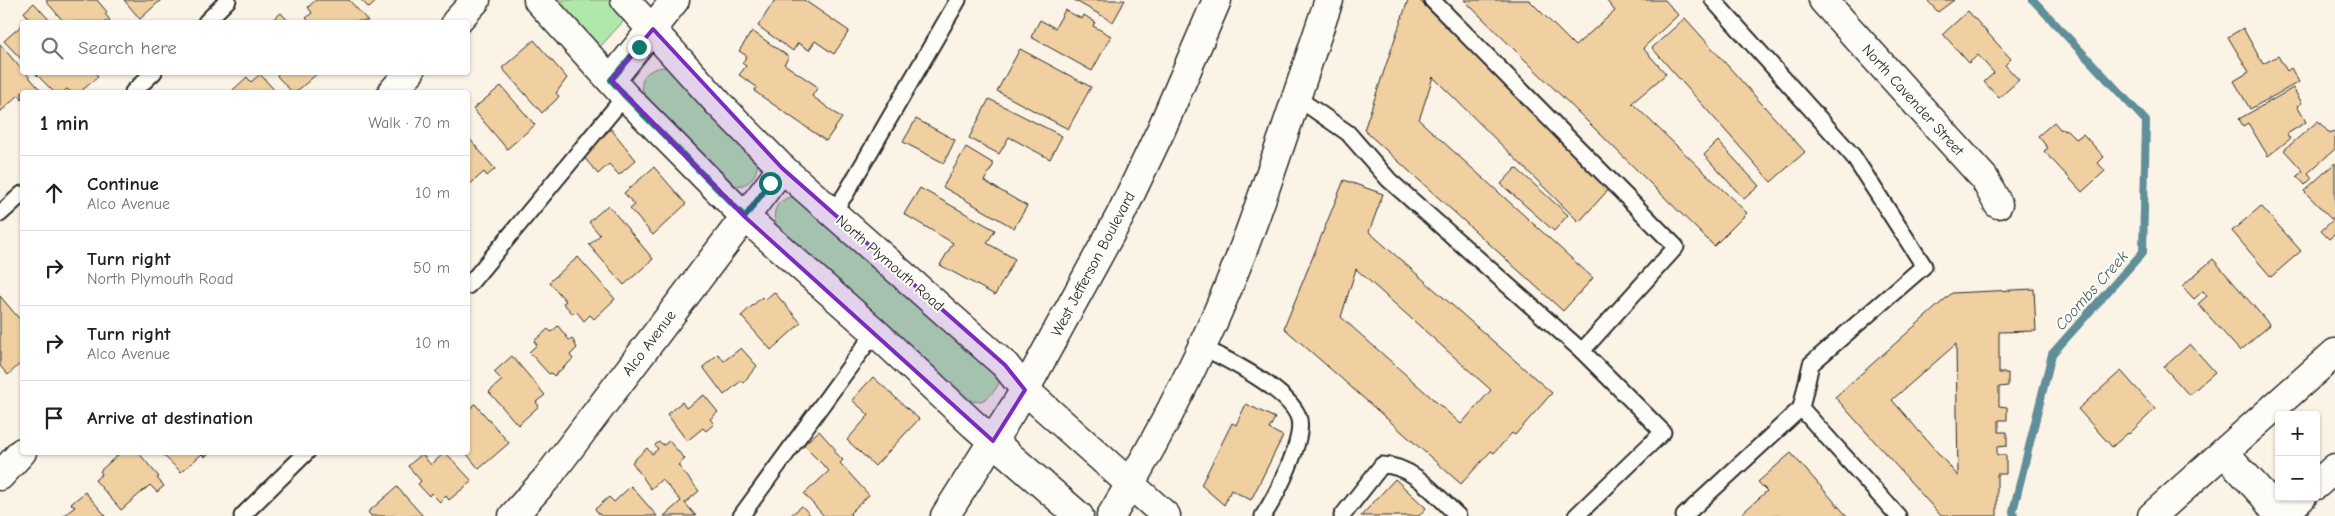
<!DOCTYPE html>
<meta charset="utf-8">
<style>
body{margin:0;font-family:"Comic Neue",sans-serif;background:#f2f2f2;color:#202124}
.controls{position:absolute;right:15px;bottom:15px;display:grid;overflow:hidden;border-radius:5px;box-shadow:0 1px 4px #0004}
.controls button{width:45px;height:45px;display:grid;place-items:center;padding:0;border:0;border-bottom:1px solid #e0e0e0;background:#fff;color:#202124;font:25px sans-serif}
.stop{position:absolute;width:15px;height:15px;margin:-11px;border:4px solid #0f766e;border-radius:50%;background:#fff}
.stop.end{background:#0f766e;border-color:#fff;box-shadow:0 1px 5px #0008}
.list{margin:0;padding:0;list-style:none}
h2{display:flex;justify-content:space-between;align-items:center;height:65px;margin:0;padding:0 20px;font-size:21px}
h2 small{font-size:16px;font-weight:400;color:#757577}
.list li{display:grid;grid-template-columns:32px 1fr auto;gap:15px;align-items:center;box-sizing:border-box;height:75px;padding:0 20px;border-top:1px solid #e0e0e0}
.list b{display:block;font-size:19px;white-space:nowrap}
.list p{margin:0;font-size:16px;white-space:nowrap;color:#757577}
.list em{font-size:16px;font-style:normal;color:#757577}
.icon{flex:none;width:28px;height:28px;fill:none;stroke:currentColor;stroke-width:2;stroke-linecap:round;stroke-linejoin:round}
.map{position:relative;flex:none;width:2335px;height:516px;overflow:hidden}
.search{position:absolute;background:#fff;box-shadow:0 1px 4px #0004;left:20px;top:20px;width:450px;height:55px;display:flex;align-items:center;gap:12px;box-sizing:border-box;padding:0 18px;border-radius:5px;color:#757577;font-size:19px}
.panel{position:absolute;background:#fff;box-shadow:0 1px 4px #0004;left:20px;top:90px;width:450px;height:365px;border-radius:5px}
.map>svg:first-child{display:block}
.green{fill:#b0e8ab;stroke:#6e8a6b}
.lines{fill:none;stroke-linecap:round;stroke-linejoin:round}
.stream{stroke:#608e99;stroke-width:8}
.building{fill:#f0cfa1;stroke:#2b2b2b;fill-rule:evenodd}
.service-casing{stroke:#2b2b2b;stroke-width:19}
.minor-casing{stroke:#2b2b2b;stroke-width:31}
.tertiary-casing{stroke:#2b2b2b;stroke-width:31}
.secondary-casing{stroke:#2b2b2b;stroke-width:31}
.service{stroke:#fdfcf7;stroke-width:15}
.minor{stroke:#fdfcf7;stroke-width:28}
.tertiary{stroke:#fdfcf7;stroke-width:28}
.secondary{stroke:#fdfcf7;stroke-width:28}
.route{stroke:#0f766e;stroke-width:6}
.marked{fill:#7b2cbf;fill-opacity:0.2;stroke:#7b2cbf;stroke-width:4;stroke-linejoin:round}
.labels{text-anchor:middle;stroke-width:4;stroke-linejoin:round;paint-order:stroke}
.street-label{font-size:15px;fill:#2b2b2b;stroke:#fdfcf7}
.water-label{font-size:16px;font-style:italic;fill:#455d62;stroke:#fdfcf7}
</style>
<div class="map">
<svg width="2335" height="516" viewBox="0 0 2335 516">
<rect width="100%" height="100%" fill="#faf3e6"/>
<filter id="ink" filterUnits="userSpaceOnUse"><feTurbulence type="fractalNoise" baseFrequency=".02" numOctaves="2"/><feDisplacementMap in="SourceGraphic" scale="10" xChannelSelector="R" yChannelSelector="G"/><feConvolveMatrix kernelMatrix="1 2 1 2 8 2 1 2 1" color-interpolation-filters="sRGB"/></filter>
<g filter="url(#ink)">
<g class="green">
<path d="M 556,0 L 611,0 L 627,17 L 599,48 Z"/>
<path d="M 663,67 L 669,68 L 758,160 C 757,177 748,189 730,185 L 648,101 C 636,84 642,70 663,67 Z"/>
<path d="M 790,197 L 800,198 L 998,373 L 999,383 C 992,397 980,407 965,398 L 779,230 C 771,215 773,203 790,197 Z"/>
</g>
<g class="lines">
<path class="stream" d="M 2014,516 L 2013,511 L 2052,354 L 2143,252 L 2146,121 L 2033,0"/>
</g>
<g class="building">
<path d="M 48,0 L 97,0 L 107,12 L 105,14 L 110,20 L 106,22 L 64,22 L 46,1 Z"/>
<path d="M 124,0 L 161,0 L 140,19 Z"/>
<path d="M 316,0 L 349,0 L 368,21 L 310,22 L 306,18 L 312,13 L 308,7 Z"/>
<path d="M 361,0 L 378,0 L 369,8 Z"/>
<path d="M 775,0 L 804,0 L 849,31 L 834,54 L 815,41 L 809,50 L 798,43 L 793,51 L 758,26 Z"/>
<path d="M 1074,0 L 1125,0 L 1113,22 Z"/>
<path d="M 1408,0 L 1419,0 L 1609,189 L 1579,222 L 1433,77 L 1419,120 L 1593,278 L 1563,311 L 1364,130 Z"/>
<path d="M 1464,0 L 1529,0 L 1575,46 L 1615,11 L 1606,0 L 1665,0 L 1678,15 L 1643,48 L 1666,74 L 1632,103 L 1747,213 L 1714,246 Z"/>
<path d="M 1927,0 L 1954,0 L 1938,12 Z"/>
<path d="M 34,3 L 51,22 L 25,22 L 29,19 L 24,12 Z"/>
<path d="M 1065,10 L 1082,19 L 1084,15 L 1095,22 L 1093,26 L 1111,36 L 1092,71 L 1031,37 L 1040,20 L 1055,28 Z"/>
<path d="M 1968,11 L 2011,59 L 2005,65 L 2019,80 L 1999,98 L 1984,82 L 1994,73 L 1978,55 L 1969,63 L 1943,34 Z"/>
<path d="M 281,13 L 289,22 L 270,22 Z"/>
<path d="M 1685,18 L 1805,152 L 1771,182 L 1652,48 Z"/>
<path d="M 22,25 L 22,60 L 4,41 Z"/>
<path d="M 2243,28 L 2263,64 L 2278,56 L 2287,71 L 2291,68 L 2299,82 L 2250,109 L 2234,81 L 2249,72 L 2228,37 Z"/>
<path d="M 752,31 L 789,57 L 784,64 L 818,87 L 812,96 L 842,118 L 826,141 L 754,91 L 757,87 L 739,75 L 746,66 L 742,63 L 747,56 L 739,51 Z"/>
<path d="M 534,40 L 567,78 L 556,93 L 559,96 L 556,100 L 542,113 L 502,68 Z"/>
<path d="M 0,44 L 22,70 L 22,72 L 25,72 L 42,92 L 22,92 L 22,100 L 19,95 L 0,112 Z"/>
<path d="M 1020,49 L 1091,87 L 1068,129 L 997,91 Z"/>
<path d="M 34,72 L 95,72 L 98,77 L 80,92 L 71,92 L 67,89 L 63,92 L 54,92 Z"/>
<path d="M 279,72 L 319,72 L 296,92 L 292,92 L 277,76 Z"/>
<path d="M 260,74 L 276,92 L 235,92 L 233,90 L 247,77 L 251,82 Z"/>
<path d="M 501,86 L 535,125 L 507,149 L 473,109 Z"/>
<path d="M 2293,88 L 2302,103 L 2297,106 L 2306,122 L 2287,134 L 2290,139 L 2268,156 L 2248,123 L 2243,126 L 2239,119 Z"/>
<path d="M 989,99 L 1062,136 L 1050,159 L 1009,137 L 999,154 L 969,138 Z"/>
<path d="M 916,119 L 955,140 L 944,163 L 903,142 Z"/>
<path d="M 2318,121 L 2330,134 L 2333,132 L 2335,134 L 2335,149 L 2308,173 L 2312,178 L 2305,185 L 2297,176 L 2303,171 L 2284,150 Z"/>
<path d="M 2054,122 L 2060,129 L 2067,130 L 2076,139 L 2083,134 L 2104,157 L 2098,163 L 2105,171 L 2082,192 L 2044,151 L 2048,148 L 2038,136 Z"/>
<path d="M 611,129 L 636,160 L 619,175 L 609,164 L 598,174 L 582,155 Z"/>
<path d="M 468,137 L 495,169 L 487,176 L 484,172 L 468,186 Z"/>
<path d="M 1718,141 L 1759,186 L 1744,199 L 1704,155 Z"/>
<path d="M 966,147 L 994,164 L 984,181 L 1027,206 L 1014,228 L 943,187 Z"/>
<path d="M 2335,163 L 2335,216 L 2331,219 L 2304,191 Z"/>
<path d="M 654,167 L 686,204 L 653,235 L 630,209 L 635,205 L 624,193 Z"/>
<path d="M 1516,168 L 1568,215 L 1554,231 L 1501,184 Z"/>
<path d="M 1344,180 L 1383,194 L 1369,232 L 1552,393 L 1515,435 L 1512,433 L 1494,453 L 1491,451 L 1461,484 L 1284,328 ZM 1356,269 L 1491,390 L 1461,424 L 1341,317 Z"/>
<path d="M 920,188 L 995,230 L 987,243 L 1015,259 L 995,295 L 940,265 L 953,243 L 904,214 Z"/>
<path d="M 608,205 L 653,259 L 624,285 L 589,245 L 600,235 L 589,222 Z"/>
<path d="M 2261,206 L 2301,251 L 2271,277 L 2232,231 Z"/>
<path d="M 2335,218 L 2335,234 L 2329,239 L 2321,231 Z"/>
<path d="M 578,257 L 615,299 L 594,319 L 590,315 L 584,321 L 576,311 L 573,314 L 563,303 L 566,301 L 549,282 Z"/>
<path d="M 2213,259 L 2270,325 L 2240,351 L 2198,304 L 2207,296 L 2203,291 L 2194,299 L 2182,286 Z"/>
<path d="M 2034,289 L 2036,331 L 1999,332 L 1999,373 L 2008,373 L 2008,386 L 1999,387 L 1999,406 L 2007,407 L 2007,420 L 1999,420 L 1999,432 L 2007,432 L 2007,446 L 1997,447 L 1997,455 L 2006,455 L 2006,474 L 1997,474 L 1997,516 L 1941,516 L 1835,397 L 1952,293 ZM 1956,344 L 1958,476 L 1892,400 Z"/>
<path d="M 774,292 L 801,323 L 771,350 L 741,316 L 762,297 L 765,300 Z"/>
<path d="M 0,296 L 22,322 L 22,362 L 8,375 L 0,366 Z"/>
<path d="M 558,326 L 569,340 L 572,338 L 577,348 L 570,355 L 573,359 L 554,376 L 551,373 L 549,374 L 529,352 L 537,345 L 534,341 L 548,329 L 551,332 Z"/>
<path d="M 2190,344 L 2215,372 L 2189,395 L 2164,367 Z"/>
<path d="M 741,348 L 757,366 L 743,383 L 741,381 L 724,395 L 703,367 L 718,354 L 724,361 Z"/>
<path d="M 512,356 L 545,395 L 536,402 L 539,406 L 518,425 L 489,392 L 502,380 L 494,372 Z"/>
<path d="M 2121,371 L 2155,409 L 2129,434 L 2128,433 L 2112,447 L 2078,409 Z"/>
<path d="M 873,377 L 919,419 L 875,466 L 847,440 L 869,415 L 852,400 Z"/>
<path d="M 704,395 L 718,412 L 710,419 L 714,424 L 706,431 L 703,428 L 687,441 L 667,414 L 682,402 L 686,408 Z"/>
<path d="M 475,404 L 509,443 L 479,469 L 465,452 L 468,452 L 468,410 Z"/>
<path d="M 1246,404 L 1275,418 L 1269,429 L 1283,436 L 1251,500 L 1231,490 L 1224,505 L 1201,485 L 1232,423 L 1236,425 Z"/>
<path d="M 819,431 L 836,450 L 834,451 L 843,460 L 840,463 L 869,495 L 850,513 L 851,516 L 824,516 L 804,494 L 829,471 L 803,445 Z"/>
<path d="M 669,441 L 685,459 L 678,465 L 699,491 L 685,503 L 696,516 L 664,516 L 681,501 L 662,479 L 651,489 L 632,462 L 647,448 L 652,454 L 658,449 L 655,445 L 659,442 L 664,445 Z"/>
<path d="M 121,452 L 138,452 L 159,477 L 157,478 L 164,486 L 157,492 L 150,485 L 121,510 L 95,480 L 102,474 L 100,471 Z"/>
<path d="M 160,452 L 210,452 L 205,457 L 202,454 L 181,472 Z"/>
<path d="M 445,452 L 472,481 L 449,500 L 446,496 L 440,502 L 431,493 L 429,496 L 418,484 L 421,481 L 408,466 L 422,454 L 431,465 Z"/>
<path d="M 1791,453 L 1847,516 L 1739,516 L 1767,491 L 1758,482 Z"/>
<path d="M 1395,479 L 1426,508 L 1419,516 L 1361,516 Z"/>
<path d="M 631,486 L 657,516 L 601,516 L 595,509 L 609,497 L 614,502 Z"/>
<path d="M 397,487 L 423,516 L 371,516 L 368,512 Z"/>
<path d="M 85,492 L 106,516 L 63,516 L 75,507 L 71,504 Z"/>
<path d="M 802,506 L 811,516 L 790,516 L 791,515 Z"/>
</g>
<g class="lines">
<g class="service-casing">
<g id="service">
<path d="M 1432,0 L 1676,247 L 1582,351"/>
<path d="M 1713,0 L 1853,156 L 1924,266 L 1811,364 L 1801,408"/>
<path d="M 206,22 L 228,0"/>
<path d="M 133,92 L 154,72"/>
<path d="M 1296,97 L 1348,133 L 1389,180 L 1582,351 L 1663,432 L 1576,516"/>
<path d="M 832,212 L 845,195 L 958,0"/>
<path d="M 0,214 L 22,194"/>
<path d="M 468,286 L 625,96"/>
<path d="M 1202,347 C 1228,360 1287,389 1298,416 C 1307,437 1275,498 1263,516"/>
<path d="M 242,516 L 307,452"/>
<path d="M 741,516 L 875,332"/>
<path d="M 1342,516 L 1382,465 C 1413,465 1437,496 1458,516"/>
<path d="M 1684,516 L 1801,408 L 1898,516"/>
</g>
</g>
<g class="minor-casing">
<g id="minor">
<path d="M 1823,0 L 1984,178 L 1998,204"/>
<path d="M 456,22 L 476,0"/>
<path d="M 611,80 L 675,0"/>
<path d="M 392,92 L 410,72"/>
<path d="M 2224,452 L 2265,497 L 2278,516"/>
<path d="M 0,476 L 22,452"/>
<path d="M 2316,485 L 2335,468"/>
<path d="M 513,516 L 547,478 L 782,168"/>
<path d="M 2281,516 L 2302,497"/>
</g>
</g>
<g class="tertiary-casing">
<g id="tertiary">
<path d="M 538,0 L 625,96 L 745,217 L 875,332 L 974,425 L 1079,516"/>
<path d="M 625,0 L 719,104 L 782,168 L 1005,365 L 1025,390 L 1166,516"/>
</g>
</g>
<g class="secondary-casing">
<g id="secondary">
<path d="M 945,516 L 1025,390 L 1120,216 L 1161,130 L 1217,0"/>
<path d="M 1111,516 C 1162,433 1206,346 1241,255 C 1273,171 1300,85 1329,0"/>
<path d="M 2152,516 L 2335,353"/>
</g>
</g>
<use href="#service" class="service"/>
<use href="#minor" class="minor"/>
<use href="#tertiary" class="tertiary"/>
<use href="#secondary" class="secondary"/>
</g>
</g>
<g class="lines" filter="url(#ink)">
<path class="route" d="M 639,47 L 611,80 L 625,96 L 745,217 L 770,183"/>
</g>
<path class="marked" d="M 653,29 L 782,168 L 1005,365 L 1025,390 L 993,441 L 745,217 L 611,80 Z"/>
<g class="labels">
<g class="street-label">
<text transform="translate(1913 100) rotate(48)" y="5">North Cavender Street</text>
<text transform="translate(890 263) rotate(41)" y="5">North Plymouth Road</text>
<text transform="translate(1093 264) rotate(-62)" y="5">West Jefferson Boulevard</text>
<text transform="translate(649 343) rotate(-53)" y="5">Alco Avenue</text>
</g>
<g class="water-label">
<text transform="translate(2091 290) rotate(-48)" y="6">Coombs Creek</text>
</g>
</g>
</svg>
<div class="controls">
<button>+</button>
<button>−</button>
</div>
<div class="stop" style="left:770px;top:183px"></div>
<div class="stop end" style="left:639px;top:47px"></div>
<div class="search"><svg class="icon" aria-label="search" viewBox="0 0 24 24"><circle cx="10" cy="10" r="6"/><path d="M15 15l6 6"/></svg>Search here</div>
<section class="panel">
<h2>1 min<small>Walk · 70 m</small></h2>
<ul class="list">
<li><svg class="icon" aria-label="ahead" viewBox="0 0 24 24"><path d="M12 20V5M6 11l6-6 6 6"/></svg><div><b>Continue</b><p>Alco Avenue</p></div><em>10 m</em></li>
<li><svg class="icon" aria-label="right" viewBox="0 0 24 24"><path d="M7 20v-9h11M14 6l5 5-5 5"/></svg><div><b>Turn right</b><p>North Plymouth Road</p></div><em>50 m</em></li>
<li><svg class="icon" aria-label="right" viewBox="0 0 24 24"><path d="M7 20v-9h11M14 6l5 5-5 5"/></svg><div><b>Turn right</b><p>Alco Avenue</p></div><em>10 m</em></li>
<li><svg class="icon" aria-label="arrive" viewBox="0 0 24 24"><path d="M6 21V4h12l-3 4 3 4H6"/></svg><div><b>Arrive at destination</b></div></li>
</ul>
</section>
</div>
